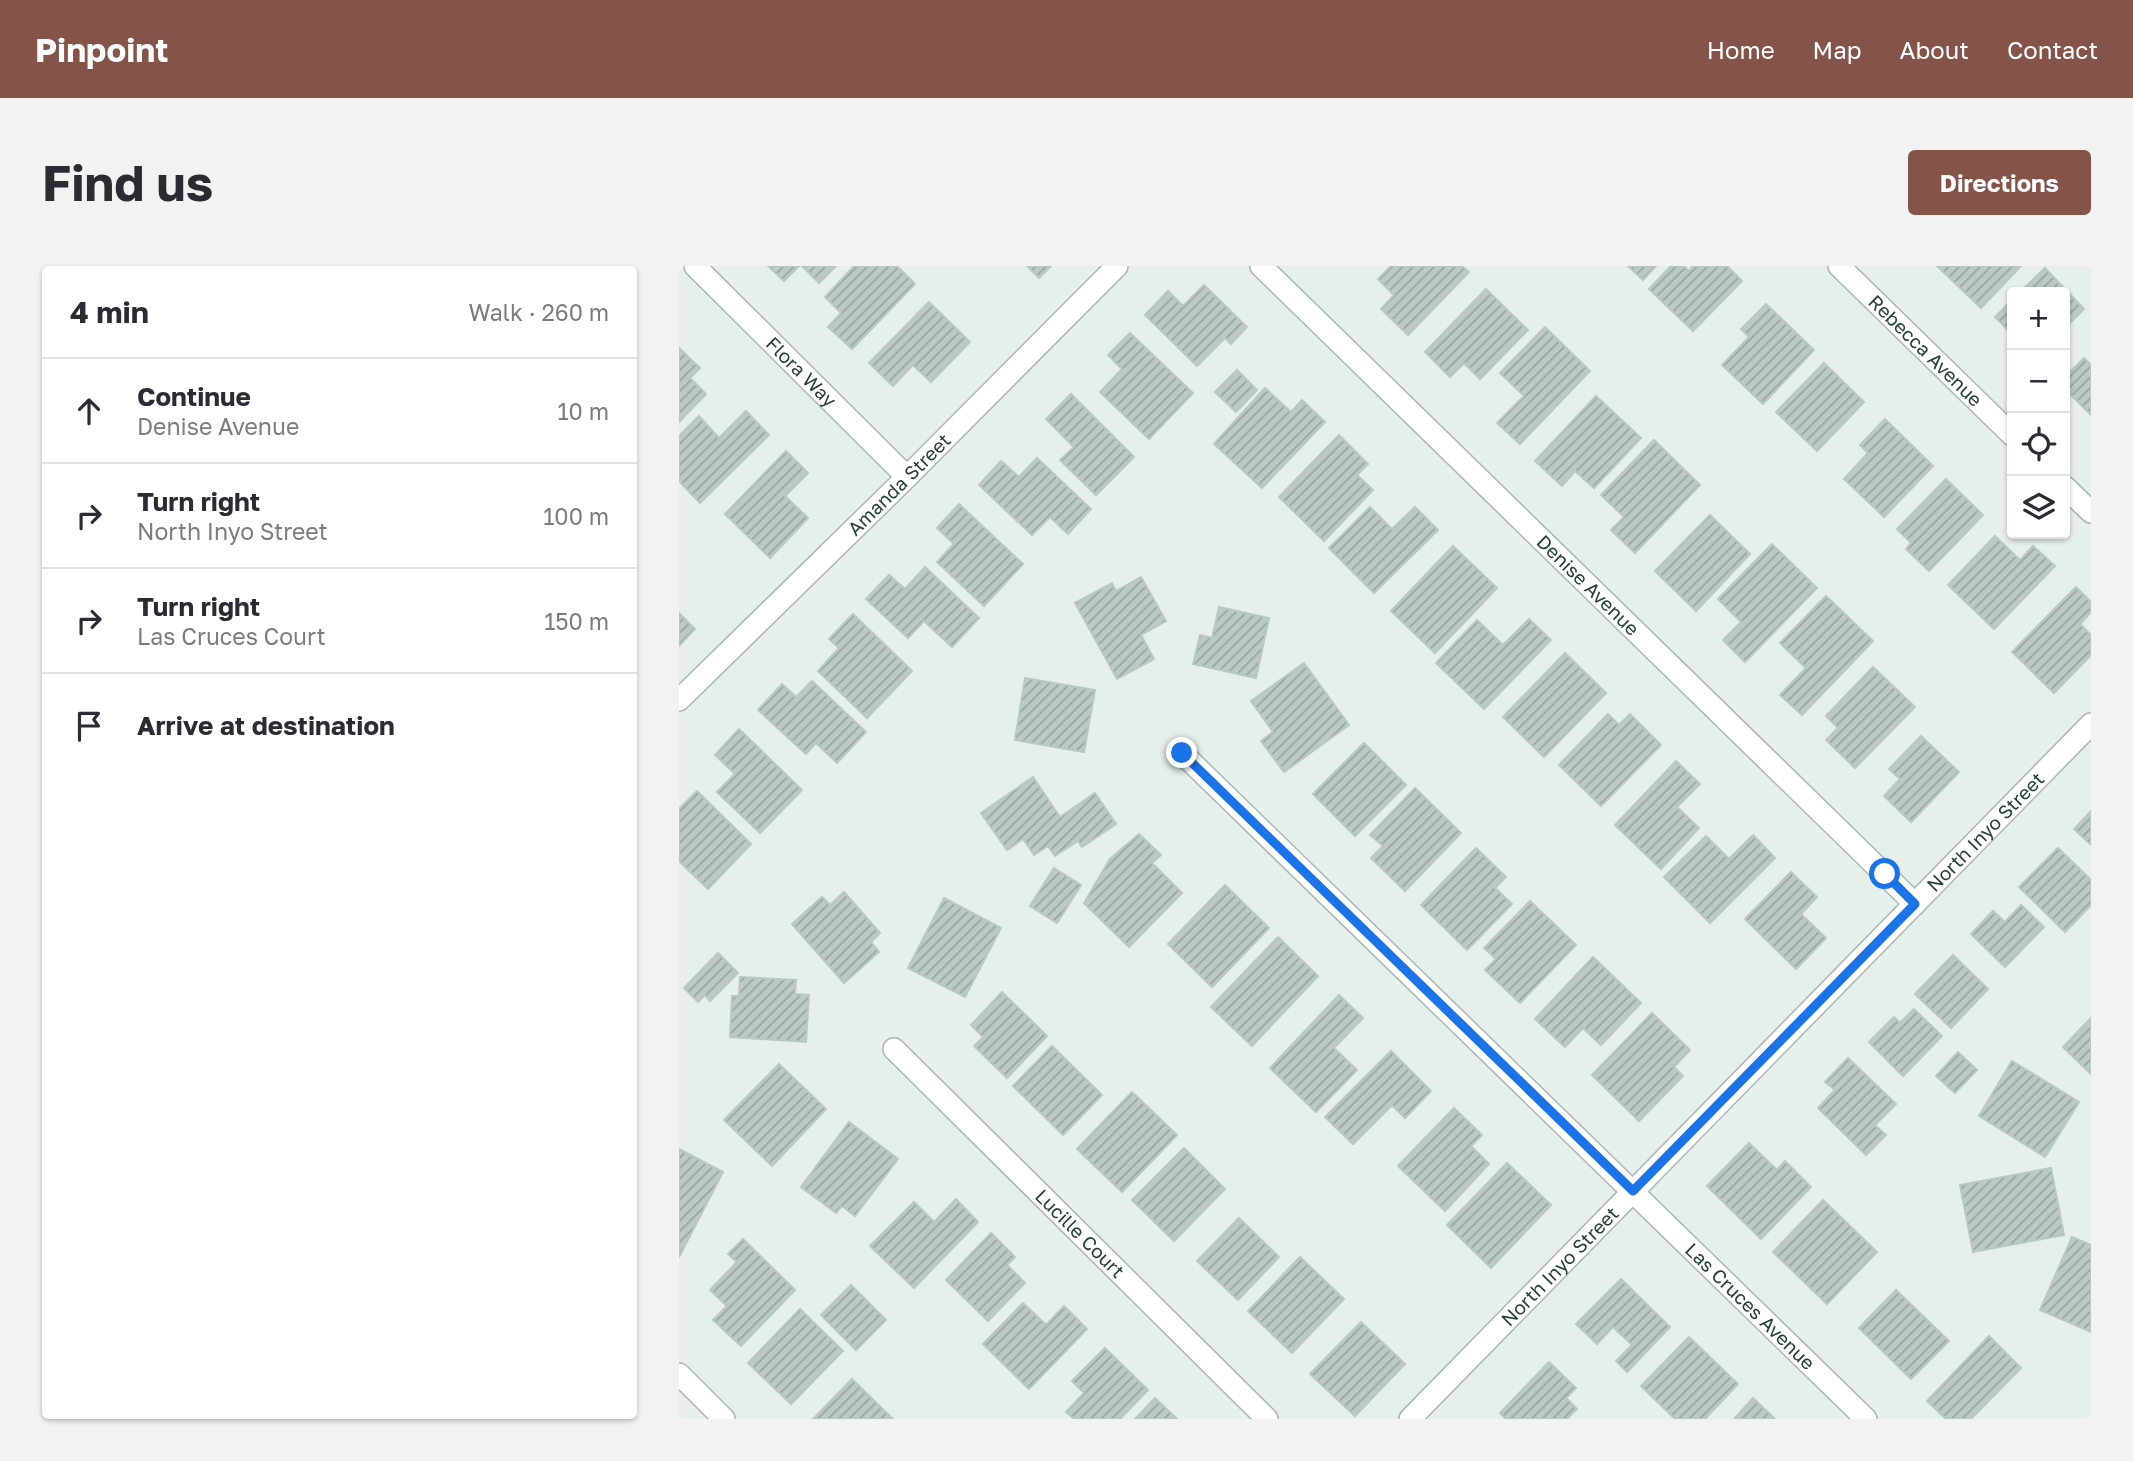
<!DOCTYPE html>
<meta charset="utf-8">
<style>
body{margin:0;font-family:"Golos Text",sans-serif;background:#f2f2f3;color:#2b2b33}
.controls{position:absolute;right:21px;top:21px;display:grid;overflow:hidden;border-radius:7px;box-shadow:0 2px 5px #0004}
.controls button{width:63px;height:63px;display:grid;place-items:center;padding:0;border:0;border-bottom:2px solid #e1e1e2;background:#fff;color:#2b2b33;font:35px sans-serif}
.stop{position:absolute;width:21px;height:21px;margin:-16px;border:5px solid #1a73e8;border-radius:50%;background:#fff}
.stop.end{background:#1a73e8;border-color:#fff;box-shadow:0 2px 7px #0008}
.list{margin:0;padding:0;list-style:none}
h2{display:flex;justify-content:space-between;align-items:center;height:91px;margin:0;padding:0 28px;font-size:30px}
h2 small{font-size:23px;font-weight:400;color:#7c7c81}
.list li{display:grid;grid-template-columns:46px 1fr auto;gap:21px;align-items:center;box-sizing:border-box;height:105px;padding:0 28px;border-top:2px solid #e1e1e2}
.list b{display:block;font-size:26px;white-space:nowrap}
.list p{margin:0;font-size:23px;white-space:nowrap;color:#7c7c81}
.list em{font-size:23px;font-style:normal;color:#7c7c81}
.icon{flex:none;width:38px;height:38px;fill:none;stroke:currentColor;stroke-width:2;stroke-linecap:round;stroke-linejoin:round}
.map{position:relative;flex:none;width:1412px;height:1153px;overflow:hidden;border-radius:7px}
header{display:flex;align-items:center;gap:42px;box-sizing:border-box;height:98px;padding:0 35px;background:#855347;color:#fff}
header strong{font-size:33px}
nav{display:flex;gap:38px;margin-inline-start:auto;font-size:24px}
.intro{display:flex;align-items:center;justify-content:space-between;box-sizing:border-box;height:168px;padding:0 42px}
h1{margin:0;font-size:49px}
.button{padding:18px 32px;border-radius:7px;background:#855347;color:#fff;font-size:24px;font-weight:700}
main{display:flex;gap:42px;padding:0 42px}
aside{flex:1;background:#fff;border-radius:7px;box-shadow:0 2px 5px #0004}
.map>svg:first-child{display:block}
.building{fill:url(#building-hatch);stroke:#b8c9c2;stroke-width:2}
.lines{fill:none;stroke-linecap:round;stroke-linejoin:round}
.minor-casing{stroke:#a8b8b2;stroke-width:24}
.minor{stroke:#fff;stroke-width:21}
.route{stroke:#1a73e8;stroke-width:9}
.labels{text-anchor:middle;stroke-width:5;stroke-linejoin:round;paint-order:stroke}
.street-label{font-size:19px;fill:#24423a;stroke:#f7fbf9}
</style>
<header>
<strong>Pinpoint</strong>
<nav><a>Home</a><a>Map</a><a>About</a><a>Contact</a></nav>
</header>
<div class="intro"><h1>Find us</h1><a class="button">Directions</a></div>
<main>
<aside>
<h2>4 min<small>Walk · 260 m</small></h2>
<ul class="list">
<li><svg class="icon" aria-label="ahead" viewBox="0 0 24 24"><path d="M12 20V5M6 11l6-6 6 6"/></svg><div><b>Continue</b><p>Denise Avenue</p></div><em>10 m</em></li>
<li><svg class="icon" aria-label="right" viewBox="0 0 24 24"><path d="M7 20v-9h11M14 6l5 5-5 5"/></svg><div><b>Turn right</b><p>North Inyo Street</p></div><em>100 m</em></li>
<li><svg class="icon" aria-label="right" viewBox="0 0 24 24"><path d="M7 20v-9h11M14 6l5 5-5 5"/></svg><div><b>Turn right</b><p>Las Cruces Court</p></div><em>150 m</em></li>
<li><svg class="icon" aria-label="arrive" viewBox="0 0 24 24"><path d="M6 21V4h12l-3 4 3 4H6"/></svg><div><b>Arrive at destination</b></div></li>
</ul>
</aside>
<div class="map">
<svg width="1412" height="1153" viewBox="0 0 1412 1153">
<defs>
<pattern id="building-hatch" width="6" height="6" patternUnits="userSpaceOnUse" patternTransform="scale(1.75)"><rect width="6" height="6" fill="#bbcac4"/><path d="M-1 1l2-2M0 6l6-6M5 7l2-2" fill="none" stroke="#98a6a0"/></pattern>
</defs>
<rect width="100%" height="100%" fill="#e6efeb"/>
<g class="building">
<path d="M 89,0 L 120,0 L 105,15 Z"/>
<path d="M 123,0 L 157,0 L 140,17 Z"/>
<path d="M 175,0 L 218,0 L 236,18 L 173,83 L 149,61 L 162,47 L 146,31 Z"/>
<path d="M 348,0 L 372,0 L 360,12 Z"/>
<path d="M 712,0 L 783,0 L 790,6 L 729,69 L 702,43 L 715,29 L 699,13 Z"/>
<path d="M 949,0 L 977,0 L 964,14 Z"/>
<path d="M 992,0 L 1005,0 L 1010,5 L 1014,0 L 1048,0 L 1063,15 L 1014,65 L 970,23 Z"/>
<path d="M 1258,0 L 1342,0 L 1302,42 Z"/>
<path d="M 1366,2 L 1405,43 L 1386,62 L 1386,26 L 1341,26 Z"/>
<path d="M 525,19 L 568,61 L 552,78 L 546,72 L 518,100 L 466,49 L 489,25 L 504,40 Z"/>
<path d="M 807,23 L 849,64 L 801,113 L 785,97 L 771,111 L 746,86 Z"/>
<path d="M 1333,34 L 1333,68 L 1316,51 Z"/>
<path d="M 250,36 L 291,76 L 252,116 L 234,99 L 214,120 L 190,97 Z"/>
<path d="M 1087,38 L 1135,84 L 1084,138 L 1043,99 L 1070,71 L 1062,63 Z"/>
<path d="M 866,61 L 911,105 L 841,178 L 818,157 L 845,130 L 821,107 Z"/>
<path d="M 451,67 L 514,127 L 470,173 L 421,126 L 443,103 L 429,89 Z"/>
<path d="M 0,82 L 21,102 L 11,112 L 27,128 L 0,156 Z"/>
<path d="M 1405,92 L 1412,99 L 1412,149 L 1386,123 L 1386,111 Z"/>
<path d="M 1145,97 L 1185,136 L 1138,185 L 1097,146 Z"/>
<path d="M 558,104 L 578,124 L 557,146 L 536,126 Z"/>
<path d="M 586,122 L 612,146 L 623,134 L 646,156 L 583,222 L 535,178 Z"/>
<path d="M 392,128 L 455,191 L 417,229 L 381,194 L 395,181 L 367,153 Z"/>
<path d="M 917,130 L 962,172 L 915,222 L 896,205 L 883,220 L 856,195 Z"/>
<path d="M 67,145 L 90,169 L 21,237 L 0,215 L 0,170 L 20,150 L 40,172 Z"/>
<path d="M 1206,153 L 1254,200 L 1205,251 L 1165,213 L 1189,187 L 1181,179 Z"/>
<path d="M 660,169 L 689,198 L 678,209 L 694,224 L 645,275 L 600,231 Z"/>
<path d="M 975,174 L 1021,219 L 956,287 L 932,264 L 945,251 L 922,229 Z"/>
<path d="M 107,185 L 129,207 L 106,230 L 129,252 L 91,292 L 46,248 Z"/>
<path d="M 358,192 L 412,243 L 389,268 L 371,251 L 353,269 L 300,219 L 322,195 L 340,211 Z"/>
<path d="M 1267,213 L 1304,249 L 1250,305 L 1227,283 L 1232,277 L 1218,263 Z"/>
<path d="M 280,238 L 344,298 L 305,340 L 258,296 L 275,278 L 258,262 Z"/>
<path d="M 691,241 L 713,263 L 736,241 L 759,264 L 695,327 L 650,282 Z"/>
<path d="M 1031,249 L 1071,288 L 1017,345 L 976,305 Z"/>
<path d="M 1316,270 L 1341,294 L 1354,280 L 1376,300 L 1315,363 L 1269,319 Z"/>
<path d="M 1093,278 L 1138,322 L 1066,396 L 1044,374 L 1062,356 L 1039,333 Z"/>
<path d="M 774,280 L 818,322 L 756,387 L 712,345 Z"/>
<path d="M 246,301 L 300,352 L 273,381 L 245,355 L 229,372 L 187,333 L 210,309 L 226,323 Z"/>
<path d="M 462,311 L 487,355 L 462,369 L 475,393 L 438,413 L 396,337 L 433,317 L 437,325 Z"/>
<path d="M 1397,321 L 1412,336 L 1412,346 L 1401,358 L 1412,369 L 1412,389 L 1375,427 L 1333,386 Z"/>
<path d="M 1147,330 L 1194,375 L 1123,449 L 1101,429 L 1127,402 L 1101,377 Z"/>
<path d="M 540,341 L 590,352 L 577,412 L 514,398 L 521,369 L 533,372 Z"/>
<path d="M 0,347 L 16,363 L 0,380 Z"/>
<path d="M 174,348 L 233,405 L 188,452 L 139,405 L 160,382 L 150,373 Z"/>
<path d="M 850,353 L 872,374 L 805,443 L 757,397 L 798,354 L 824,379 Z"/>
<path d="M 886,387 L 927,427 L 865,491 L 824,451 Z"/>
<path d="M 625,397 L 670,459 L 605,506 L 582,475 L 594,466 L 572,435 Z"/>
<path d="M 1194,401 L 1236,441 L 1176,502 L 1147,474 L 1159,462 L 1147,450 Z"/>
<path d="M 346,412 L 416,424 L 405,486 L 336,474 Z"/>
<path d="M 133,415 L 187,466 L 158,497 L 137,477 L 127,488 L 79,444 L 103,418 L 117,431 Z"/>
<path d="M 929,448 L 940,459 L 951,448 L 982,479 L 922,540 L 880,499 Z"/>
<path d="M 60,463 L 123,524 L 81,567 L 38,526 L 56,508 L 36,489 Z"/>
<path d="M 1242,470 L 1280,506 L 1232,556 L 1205,530 L 1221,513 L 1210,503 Z"/>
<path d="M 685,477 L 727,519 L 676,570 L 634,528 Z"/>
<path d="M 997,495 L 1021,518 L 998,541 L 1020,562 L 982,603 L 936,559 Z"/>
<path d="M 354,511 L 381,551 L 416,527 L 437,558 L 403,581 L 399,575 L 376,590 L 369,580 L 355,589 L 344,573 L 328,584 L 302,547 Z"/>
<path d="M 736,522 L 782,567 L 726,625 L 692,592 L 704,580 L 691,569 Z"/>
<path d="M 18,525 L 72,578 L 29,623 L 0,595 L 0,543 Z"/>
<path d="M 1412,545 L 1412,579 L 1395,563 Z"/>
<path d="M 460,568 L 482,589 L 473,597 L 503,627 L 450,681 L 405,637 L 431,593 Z"/>
<path d="M 1074,569 L 1096,592 L 1031,657 L 985,611 L 1027,570 L 1050,593 Z"/>
<path d="M 797,582 L 827,611 L 816,622 L 833,638 L 788,684 L 742,639 Z"/>
<path d="M 1379,582 L 1412,614 L 1412,639 L 1386,666 L 1340,621 Z"/>
<path d="M 375,602 L 402,619 L 378,657 L 351,640 Z"/>
<path d="M 1112,606 L 1138,631 L 1122,648 L 1147,672 L 1117,703 L 1066,653 Z"/>
<path d="M 546,619 L 590,662 L 533,721 L 489,678 Z"/>
<path d="M 165,626 L 201,667 L 192,676 L 200,686 L 165,717 L 113,658 L 143,631 L 151,639 Z"/>
<path d="M 265,632 L 322,662 L 286,731 L 229,702 Z"/>
<path d="M 851,635 L 897,679 L 841,737 L 806,704 L 817,693 L 805,682 Z"/>
<path d="M 1342,639 L 1365,661 L 1326,701 L 1292,668 L 1314,645 L 1326,656 Z"/>
<path d="M 599,671 L 639,710 L 573,780 L 532,741 Z"/>
<path d="M 39,687 L 59,707 L 31,735 L 26,729 L 19,736 L 5,722 Z"/>
<path d="M 1274,689 L 1309,723 L 1272,762 L 1236,728 Z"/>
<path d="M 914,691 L 962,737 L 922,779 L 904,762 L 886,781 L 856,753 Z"/>
<path d="M 61,711 L 117,714 L 116,728 L 130,729 L 127,776 L 51,771 L 53,730 L 60,730 Z"/>
<path d="M 323,726 L 368,770 L 328,812 L 295,780 L 304,771 L 292,759 Z"/>
<path d="M 660,729 L 684,752 L 655,782 L 678,804 L 637,846 L 591,802 Z"/>
<path d="M 1235,743 L 1263,770 L 1224,810 L 1190,776 L 1215,751 L 1221,757 Z"/>
<path d="M 973,747 L 1011,784 L 995,801 L 1004,810 L 960,855 L 913,809 Z"/>
<path d="M 1412,752 L 1412,808 L 1384,781 Z"/>
<path d="M 373,780 L 423,829 L 384,869 L 334,820 Z"/>
<path d="M 712,785 L 752,825 L 726,852 L 713,839 L 674,878 L 646,851 Z"/>
<path d="M 1279,786 L 1298,804 L 1276,827 L 1257,810 Z"/>
<path d="M 1169,792 L 1217,838 L 1196,859 L 1207,869 L 1187,889 L 1139,842 L 1156,824 L 1146,816 Z"/>
<path d="M 1333,795 L 1400,836 L 1366,891 L 1300,850 Z"/>
<path d="M 100,798 L 147,843 L 93,900 L 45,854 Z"/>
<path d="M 453,826 L 498,869 L 443,926 L 398,883 Z"/>
<path d="M 775,842 L 803,869 L 792,880 L 810,898 L 766,945 L 719,900 Z"/>
<path d="M 170,856 L 219,893 L 176,950 L 163,940 L 157,947 L 122,921 Z"/>
<path d="M 1070,877 L 1098,904 L 1106,895 L 1132,921 L 1082,973 L 1028,920 Z"/>
<path d="M 505,882 L 546,923 L 495,975 L 453,934 Z"/>
<path d="M 0,883 L 44,906 L 0,991 Z"/>
<path d="M 828,897 L 872,939 L 812,1002 L 768,959 Z"/>
<path d="M 1372,902 L 1385,969 L 1294,986 L 1281,919 Z"/>
<path d="M 277,933 L 299,956 L 235,1022 L 191,980 L 235,936 L 255,956 Z"/>
<path d="M 1144,934 L 1198,986 L 1148,1038 L 1094,986 Z"/>
<path d="M 560,952 L 600,991 L 559,1034 L 518,995 Z"/>
<path d="M 312,967 L 336,991 L 328,999 L 346,1017 L 309,1055 L 267,1014 Z"/>
<path d="M 1393,971 L 1412,979 L 1412,1066 L 1361,1044 Z"/>
<path d="M 64,973 L 116,1024 L 62,1080 L 34,1054 L 48,1040 L 31,1024 L 58,996 L 49,988 Z"/>
<path d="M 621,991 L 665,1033 L 613,1087 L 569,1045 Z"/>
<path d="M 942,1013 L 991,1061 L 948,1106 L 937,1095 L 953,1079 L 934,1061 L 918,1078 L 897,1058 Z"/>
<path d="M 172,1019 L 207,1054 L 177,1084 L 142,1049 Z"/>
<path d="M 1217,1024 L 1270,1075 L 1232,1113 L 1180,1062 Z"/>
<path d="M 344,1037 L 367,1059 L 385,1040 L 408,1063 L 350,1123 L 304,1078 Z"/>
<path d="M 121,1043 L 164,1085 L 112,1138 L 69,1097 Z"/>
<path d="M 682,1056 L 726,1098 L 676,1150 L 631,1108 Z"/>
<path d="M 1310,1070 L 1342,1102 L 1292,1153 L 1267,1153 L 1248,1135 Z"/>
<path d="M 1010,1071 L 1059,1118 L 1026,1153 L 996,1153 L 962,1120 Z"/>
<path d="M 426,1082 L 469,1124 L 441,1153 L 395,1153 L 387,1146 L 405,1127 L 393,1115 Z"/>
<path d="M 870,1096 L 897,1122 L 887,1132 L 898,1143 L 888,1153 L 827,1153 L 821,1147 Z"/>
<path d="M 173,1113 L 214,1153 L 134,1153 Z"/>
<path d="M 476,1132 L 498,1153 L 456,1153 Z"/>
<path d="M 1074,1132 L 1096,1153 L 1055,1153 Z"/>
</g>
<g class="lines">
<g class="minor-casing">
<g id="minor">
<path id="s1" d="M 16,0 L 228,211"/>
<path id="s2" d="M 582,0 L 1236,638"/>
<path id="s3" d="M 1160,0 L 1333,169"/>
<path d="M 1386,221 L 1412,246"/>
<path id="s4" d="M 0,434 L 228,211 L 438,0"/>
<path id="s5" d="M 503,487 L 1187,1153"/>
<path id="s6" d="M 215,783 L 588,1153"/>
<path d="M 0,1108 L 45,1153"/>
<path id="s7" d="M 731,1153 L 1412,458"/>
</g>
</g>
<use href="#minor" class="minor"/>
</g>
<g class="lines">
<path class="route" d="M 503,487 L 954,925 L 1236,638 L 1206,608"/>
</g>
<g class="labels">
<g class="street-label">
<text dy="7" stroke="none"><textPath href="#s3" startOffset="121">Rebecca Avenue</textPath></text>
<text dy="7" stroke="none"><textPath href="#s1" startOffset="150">Flora Way</textPath></text>
<text dy="7" stroke="none"><textPath href="#s4" startOffset="308">Amanda Street</textPath></text>
<text dy="7" stroke="none"><textPath href="#s2" startOffset="457">Denise Avenue</textPath></text>
<text dy="7" stroke="none"><textPath href="#s7" startOffset="822">North Inyo Street</textPath></text>
<text dy="7" stroke="none"><textPath href="#s6" startOffset="262">Lucille Court</textPath></text>
<text dy="7" stroke="none"><textPath href="#s7" startOffset="214">North Inyo Street</textPath></text>
<text dy="7" stroke="none"><textPath href="#s5" startOffset="793">Las Cruces Avenue</textPath></text>
</g>
</g>
</svg>
<div class="controls">
<button>+</button>
<button>−</button>
<button><svg class="icon" aria-label="locate" viewBox="0 0 24 24"><circle cx="12" cy="12" r="6"/><path d="M12 2v4M12 18v4M2 12h4M18 12h4"/></svg></button>
<button><svg class="icon" aria-label="layers" viewBox="0 0 24 24"><path d="M12 4l9 5-9 5-9-5zM3 14l9 5 9-5"/></svg></button>
</div>
<div class="stop" style="left:1206px;top:608px"></div>
<div class="stop end" style="left:503px;top:487px"></div>
</div>
</main>
